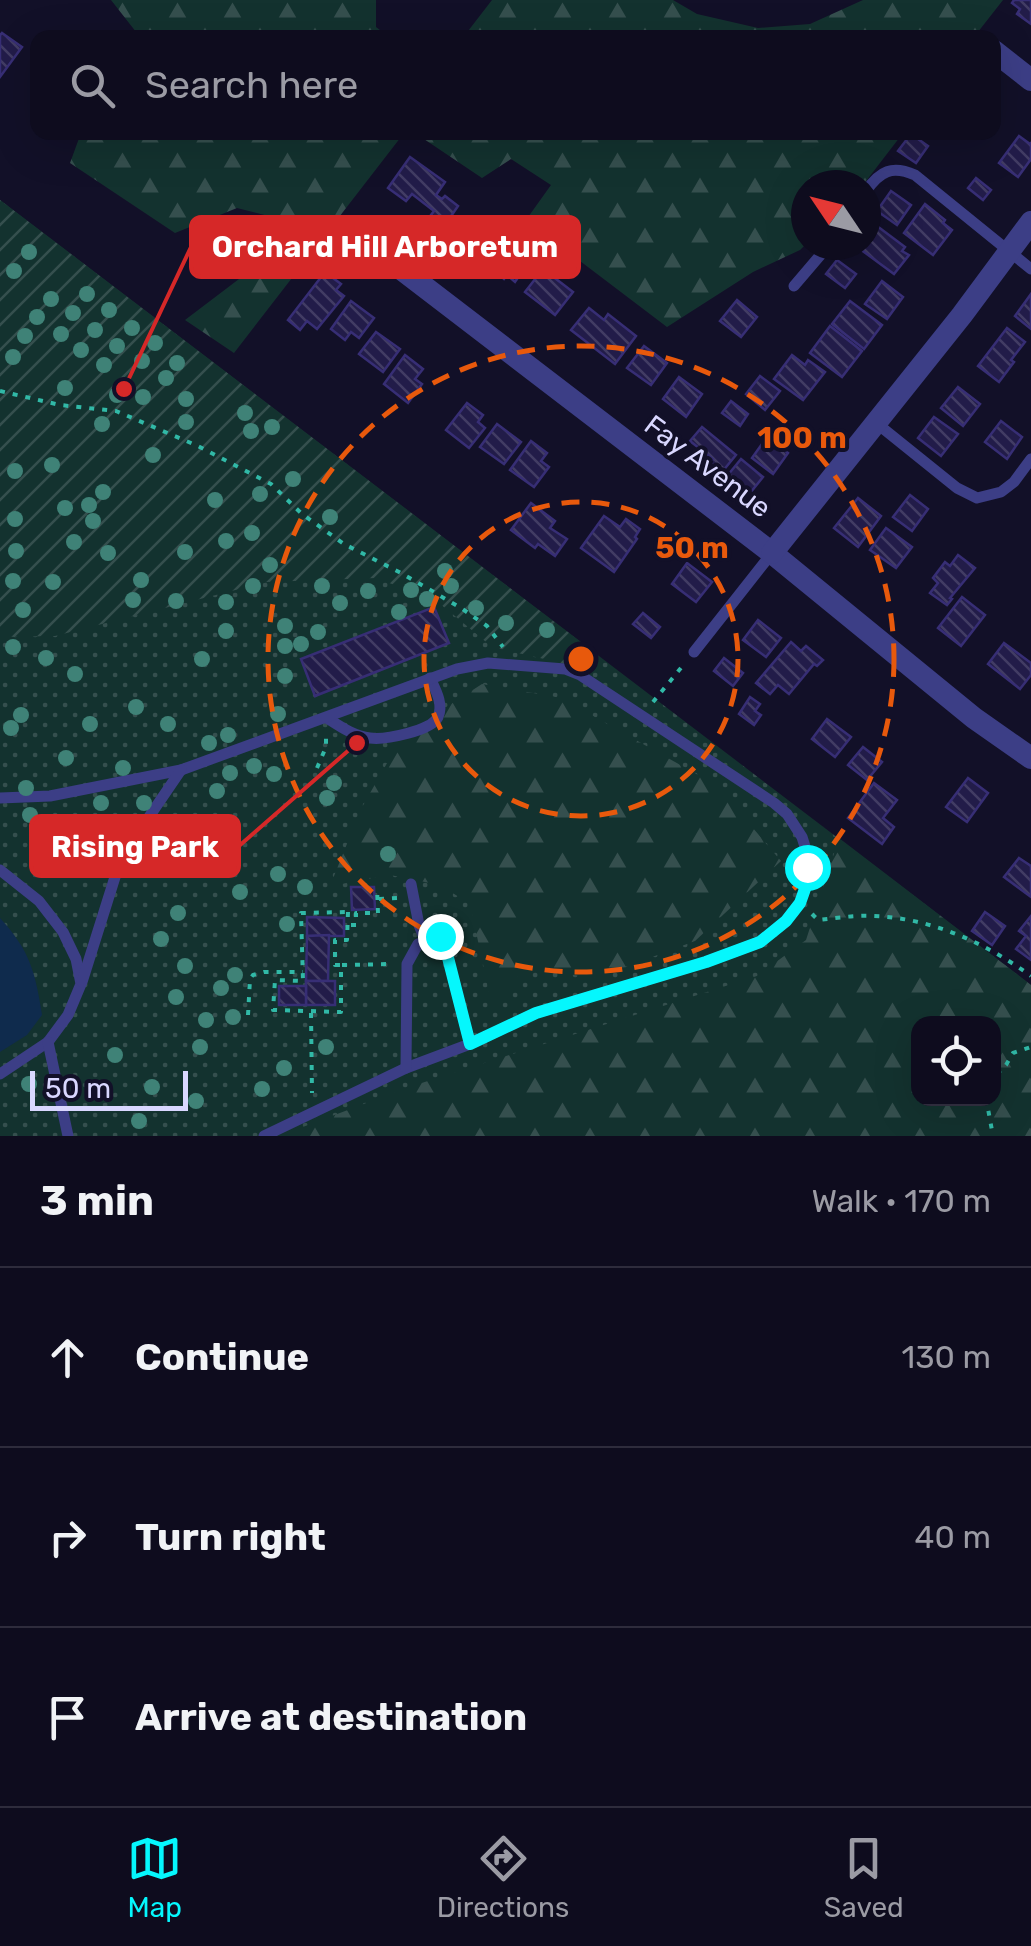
<!DOCTYPE html>
<meta charset="utf-8">
<style>
body{margin:0;font-family:Rubik,sans-serif;background:#1c1a2b;color:#f1f3f6}
.controls{position:absolute;right:30px;bottom:30px;display:grid;overflow:hidden;border-radius:20px;box-shadow:0 10px 40px #0002}
.controls button{width:90px;height:90px;display:grid;place-items:center;padding:0;border:0;border-bottom:2px solid #2e2c3c;background:#0e0c1e;color:#f1f3f6;font:50px sans-serif}
.compass{position:absolute;left:791px;top:170px;width:90px;height:90px;border-radius:50%;background:#0e0c1e;box-shadow:0 10px 40px #0002;rotate:305deg}
.scale{position:absolute;left:30px;bottom:25px;width:158px;box-sizing:border-box;padding-left:10px;border:5px solid #d9d7ff;border-top:0;font-size:28px;line-height:35px;white-space:nowrap;color:#d9d7ff;-webkit-text-stroke:8px #121028;paint-order:stroke}
.stop{position:absolute;width:30px;height:30px;margin:-22px;border:8px solid #05f7fd;border-radius:50%;background:#fff}
.stop.end{background:#05f7fd;border-color:#fff;box-shadow:0 2px 10px #0008}
.list{margin:0;padding:0;list-style:none}
h2{display:flex;justify-content:space-between;align-items:center;height:130px;margin:0;padding:0 40px;font-size:42px}
h2 small{font-size:32px;font-weight:400;color:#9b9ba4}
.list li{display:grid;grid-template-columns:65px 1fr auto;gap:30px;align-items:center;box-sizing:border-box;height:180px;padding:0 40px;border-top:2px solid #2e2c3c}
.list b{display:block;font-size:38px;white-space:nowrap}
.list em{font-size:32px;font-style:normal;color:#9b9ba4}
.icon{flex:none;width:55px;height:55px;fill:none;stroke:currentColor;stroke-width:2;stroke-linecap:round;stroke-linejoin:round}
.map{position:relative;flex:none;width:1031px;height:1136px;overflow:hidden}
.search{position:absolute;background:#0e0c1e;box-shadow:0 10px 40px #0002;left:30px;right:30px;top:30px;height:110px;display:flex;align-items:center;gap:25px;box-sizing:border-box;padding:0 35px;border-radius:20px;color:#9b9ba4;font-size:38px}
.sheet{height:670px;background:#0e0c1e}
nav{display:flex;justify-content:space-around;align-items:center;box-sizing:border-box;height:140px;border-top:2px solid #2e2c3c;background:#0e0c1e;font-size:28px;color:#9b9ba4}
nav a{display:grid;justify-items:center;gap:5px}
nav .on{color:#05f7fd}
.map>svg:first-child{display:block}
.grass{fill:url(#grass-dots);fill-rule:evenodd}
.forest{fill:url(#forest-firs);fill-rule:evenodd}
.garden{fill:url(#garden-furrows)}
.water{fill:#0f2b4d}
.building{fill:url(#building-back-hatch);stroke:#372e75;stroke-width:2.5}
.lines{fill:none;stroke-linecap:round;stroke-linejoin:round}
.path{stroke:#31b9a7;stroke-width:4;stroke-dasharray:5 8;stroke-linecap:butt}
.lane{stroke:#3c3e86;stroke-width:11}
.street{stroke:#3c3e86;stroke-width:22}
.tree{fill:#3f8277}
.route{stroke:#05f7fd;stroke-width:12}
.ring{fill:none;stroke:#e8590c;stroke-width:5;stroke-dasharray:18 12}
.labels{text-anchor:middle;stroke-width:8;stroke-linejoin:round;paint-order:stroke}
.street-label{font-size:28px;fill:#d9d7ff;stroke:#121028}
.centre{fill:#e8590c;stroke:#121028;stroke-width:5}
.ring-label{font-size:30px;text-anchor:middle;font-weight:bold;fill:#e8590c;stroke:#121028;stroke-width:8;stroke-linejoin:round;paint-order:stroke}
.leader{fill:none;stroke:#d62828;stroke-width:4}
.callout-dot{fill:#d62828;stroke:#121028;stroke-width:4}
.callout{fill:#d62828;stroke:#d62828;stroke-width:4}
.callout-label{font-size:30px;text-anchor:middle;font-weight:bold;fill:#fff}
</style>
<div class="map">
<svg width="1031" height="1136" viewBox="0 0 1031 1136">
<defs>
<pattern id="grass-dots" width="8" height="8" patternUnits="userSpaceOnUse" patternTransform="scale(2.5)"><rect width="8" height="8" fill="#13322f"/><path d="M2 2h.1M6 6h.1" fill="none" stroke="#354f4e" stroke-width="1.8" stroke-linecap="round"/></pattern>
<pattern id="forest-firs" width="22" height="20" patternUnits="userSpaceOnUse" patternTransform="scale(2.5)"><rect width="22" height="20" fill="#13322f"/><path d="M5 1l3.5 6h-7zM16 11l3.5 6h-7z" fill="#354f4e"/></pattern>
<pattern id="garden-furrows" width="10" height="10" patternUnits="userSpaceOnUse" patternTransform="scale(2.5)"><rect width="10" height="10" fill="#13322f"/><path d="M-1 1l2-2M0 10L10 0M9 11l2-2" fill="none" stroke="#354f4e"/></pattern>
<pattern id="building-back-hatch" width="6" height="6" patternUnits="userSpaceOnUse" patternTransform="scale(2.5)"><rect width="6" height="6" fill="#221c49"/><path d="M-1 5l2 2M0 0l6 6M5-1l2 2" fill="none" stroke="#423c64"/></pattern>
</defs>
<rect width="100%" height="100%" fill="#121028"/>
<path class="grass" d="M 0,200 L 1031,985 L 1031,1136 L 0,1136 ZM 918,1024 L 994,1024 L 994,1098 L 918,1098 Z"/>
<g class="forest">
<path d="M 111,0 L 376,0 L 376,27 L 389,37 L 140,37 Z"/>
<path d="M 492,0 L 673,0 L 697,14 L 758,28 L 810,24 L 863,0 L 1003,0 L 974,37 L 460,37 L 465,35 Z"/>
<path d="M 81,133 L 404,133 L 234,353 L 185,320 L 243,276 L 280,219 L 237,208 L 175,233 L 70,163 Z"/>
<path d="M 415,133 L 903,133 L 863,185 L 806,185 L 806,244 L 800,250 L 753,272 L 667,327 L 526,220 L 551,185 L 511,159 L 482,178 Z"/>
<path d="M 482,684 L 561,698 L 716,785 L 781,861 L 695,941 L 596,978 L 525,968 L 492,1006 L 470,904 L 440,885 L 390,875 L 330,886 L 361,809 L 403,735 Z"/>
<path d="M 839,838 L 1031,985 L 1031,1136 L 279,1136 L 406,1088 L 757,976 L 806,940 ZM 918,1024 L 994,1024 L 994,1098 L 918,1098 Z"/>
</g>
<path class="garden" d="M 0,200 L 589,648 L 575,666 L 492,647 L 437,601 L 376,578 L 267,582 L 55,636 L 0,637 Z"/>
<path class="water" d="M 0,918 C 30,951 35,971 42,1015 L 27,1035 L 0,1052 Z"/>
<g class="building">
<path d="M 1014,0 L 1031,0 L 1031,24 L 1017,14 L 1020,9 L 1012,3 Z"/>
<path d="M 2,33 L 22,47 L 0,77 L 0,35 Z"/>
<path d="M 911,134 L 928,146 L 916,163 L 898,151 Z"/>
<path d="M 1019,136 L 1030,144 L 1031,143 L 1031,159 L 1018,177 L 999,163 Z"/>
<path d="M 410,157 L 445,182 L 436,195 L 442,199 L 445,196 L 458,206 L 445,225 L 431,215 L 434,211 L 412,194 L 406,201 L 388,188 Z"/>
<path d="M 976,178 L 991,190 L 983,200 L 968,188 Z"/>
<path d="M 891,191 L 911,205 L 897,225 L 877,211 Z"/>
<path d="M 925,204 L 945,220 L 943,223 L 952,230 L 933,255 L 904,233 Z"/>
<path d="M 877,226 L 905,247 L 902,251 L 909,255 L 894,274 L 860,249 L 866,245 L 866,241 Z"/>
<path d="M 506,241 L 531,259 L 515,282 L 507,275 L 504,279 L 489,265 Z"/>
<path d="M 837,260 L 856,274 L 845,288 L 826,274 Z"/>
<path d="M 543,269 L 573,292 L 555,315 L 525,292 Z"/>
<path d="M 325,272 L 341,284 L 336,290 L 344,296 L 317,329 L 307,321 L 300,330 L 288,320 Z"/>
<path d="M 882,281 L 903,297 L 887,319 L 865,304 Z"/>
<path d="M 1031,294 L 1031,329 L 1015,316 Z"/>
<path d="M 737,300 L 757,317 L 741,337 L 720,321 Z"/>
<path d="M 351,301 L 374,318 L 359,338 L 351,332 L 345,340 L 331,329 Z"/>
<path d="M 850,301 L 882,325 L 864,349 L 832,324 Z"/>
<path d="M 589,308 L 604,320 L 608,314 L 636,336 L 615,364 L 571,330 Z"/>
<path d="M 830,326 L 862,351 L 842,377 L 810,353 Z"/>
<path d="M 1007,328 L 1025,342 L 1011,360 L 1014,362 L 999,382 L 978,366 Z"/>
<path d="M 376,332 L 400,349 L 383,372 L 359,354 Z"/>
<path d="M 644,346 L 667,363 L 651,385 L 627,368 Z"/>
<path d="M 405,355 L 423,369 L 415,379 L 422,384 L 408,403 L 384,384 Z"/>
<path d="M 792,355 L 805,365 L 808,360 L 825,372 L 803,400 L 774,379 Z"/>
<path d="M 760,376 L 780,391 L 765,410 L 746,394 Z"/>
<path d="M 679,377 L 702,394 L 686,417 L 663,399 Z"/>
<path d="M 958,387 L 980,404 L 963,426 L 941,408 Z"/>
<path d="M 731,401 L 748,414 L 740,426 L 722,413 Z"/>
<path d="M 467,403 L 483,415 L 478,422 L 485,428 L 469,448 L 446,430 Z"/>
<path d="M 934,417 L 958,434 L 941,456 L 918,438 Z"/>
<path d="M 1001,421 L 1022,437 L 1007,459 L 985,442 Z"/>
<path d="M 497,424 L 521,442 L 504,464 L 480,447 Z"/>
<path d="M 702,427 L 736,455 L 722,472 L 710,462 L 713,459 L 690,441 Z"/>
<path d="M 767,437 L 788,453 L 773,474 L 752,458 Z"/>
<path d="M 531,441 L 547,453 L 541,461 L 549,467 L 534,487 L 510,470 Z"/>
<path d="M 741,459 L 763,477 L 746,498 L 723,481 Z"/>
<path d="M 910,495 L 928,509 L 912,531 L 893,517 Z"/>
<path d="M 858,498 L 881,516 L 858,547 L 834,528 Z"/>
<path d="M 531,503 L 555,521 L 550,528 L 567,539 L 555,556 L 538,544 L 535,548 L 511,530 Z"/>
<path d="M 604,516 L 620,527 L 626,519 L 640,529 L 635,537 L 637,539 L 614,572 L 581,548 Z"/>
<path d="M 886,528 L 912,547 L 896,568 L 870,550 Z"/>
<path d="M 958,555 L 975,568 L 950,598 L 952,599 L 947,605 L 930,593 L 938,583 L 933,578 L 945,562 L 950,566 Z"/>
<path d="M 687,563 L 712,582 L 696,602 L 672,584 Z"/>
<path d="M 962,597 L 985,615 L 961,646 L 938,628 Z"/>
<path d="M 434,607 L 449,643 L 315,696 L 301,659 Z"/>
<path d="M 643,613 L 660,627 L 651,638 L 633,624 Z"/>
<path d="M 758,620 L 781,638 L 766,657 L 743,640 Z"/>
<path d="M 791,642 L 801,651 L 806,646 L 823,660 L 817,666 L 814,664 L 789,694 L 778,685 L 770,694 L 756,683 Z"/>
<path d="M 1004,643 L 1031,663 L 1031,675 L 1020,689 L 988,664 Z"/>
<path d="M 724,658 L 743,673 L 733,686 L 714,671 Z"/>
<path d="M 750,697 L 760,704 L 755,711 L 761,715 L 754,725 L 739,714 Z"/>
<path d="M 827,719 L 851,737 L 835,757 L 812,739 Z"/>
<path d="M 863,747 L 882,762 L 867,780 L 848,765 Z"/>
<path d="M 968,778 L 988,793 L 967,822 L 946,807 Z"/>
<path d="M 874,783 L 897,800 L 883,818 L 894,827 L 882,844 L 848,818 Z"/>
<path d="M 1019,858 L 1031,866 L 1031,897 L 1004,877 Z"/>
<path d="M 351,887 L 374,887 L 375,909 L 352,910 Z"/>
<path d="M 985,912 L 1005,926 L 992,945 L 972,931 Z"/>
<path d="M 1031,916 L 1031,960 L 1016,949 L 1026,936 L 1019,931 Z"/>
<path d="M 307,917 L 344,918 L 344,936 L 307,936 Z"/>
<path d="M 329,935 L 328,981 L 306,981 L 307,936 Z"/>
<rect x="306" y="981" width="29" height="24"/>
<rect x="279" y="986" width="27" height="19"/>
</g>
<g class="lines">
<g class="path">
<path d="M 0,391 L 60,405 L 116,411 L 198,446 L 271,484 L 302,514 L 344,544 L 401,573 L 461,608 L 487,626 L 503,647"/>
<path d="M 653,702 L 685,663"/>
<path d="M 317,768 L 326,747 L 326,738"/>
<path d="M 379,899 L 399,898"/>
<path d="M 348,912 L 347,940 L 335,940 L 335,965 L 341,965 L 341,1012 L 273,1010 L 275,980 L 303,981 L 301,913 Z"/>
<path d="M 812,914 L 818,920 C 836,918 855,915 873,916 C 931,918 984,942 1031,976"/>
<path d="M 351,925 L 356,925 L 356,913 L 378,913 L 377,888"/>
<path d="M 342,965 L 392,964"/>
<path d="M 311,1013 L 312,1093"/>
<path d="M 248,1015 L 250,979 L 253,975 L 264,972 L 303,972"/>
<path d="M 994,1087 L 997,1074 L 1006,1065 L 1013,1053 L 1031,1047"/>
<path d="M 986,1098 L 993,1136"/>
</g>
<g class="lane">
<path d="M 866,191 C 880,171 892,165 915,175 L 1031,269"/>
<path d="M 794,286 L 829,245"/>
<path d="M 875,422 L 957,488 L 977,498 L 1001,492 L 1014,482 L 1031,459"/>
<path d="M 694,652 L 772,553"/>
<path d="M 327,718 C 341,727 354,736 370,738 C 385,740 431,731 438,717 C 444,704 435,689 430,678"/>
<path d="M 0,798 L 50,796 L 181,770 L 457,669 L 488,663 L 565,669 L 580,675 L 774,803 L 787,814 L 802,837 L 807,853 L 806,886 L 800,903 L 786,921 L 760,942 L 706,962 L 536,1013 L 470,1044 L 406,1068 L 264,1136"/>
<path d="M 0,870 L 39,901 L 63,932 L 76,959 L 81,984 L 68,1015 L 48,1042 L 0,1074"/>
<path d="M 411,884 L 419,925 L 425,940"/>
<path d="M 82,982 L 121,858 L 181,770"/>
<path d="M 48,1042 L 68,1136"/>
<path d="M 406,1068 L 407,964 L 418,944 L 440,937 L 444,942 L 470,1044"/>
</g>
<g class="street">
<path d="M 994,51 L 1031,80"/>
<path d="M 345,226 L 772,553 L 974,718 L 1031,758"/>
<path d="M 772,553 L 962,315 L 1031,222"/>
</g>
</g>
<g class="tree">
<circle cx="29" cy="252" r="8"/>
<circle cx="14" cy="271" r="8"/>
<circle cx="87" cy="294" r="8"/>
<circle cx="51" cy="299" r="8"/>
<circle cx="109" cy="310" r="8"/>
<circle cx="73" cy="313" r="8"/>
<circle cx="37" cy="317" r="8"/>
<circle cx="132" cy="328" r="8"/>
<circle cx="95" cy="330" r="8"/>
<circle cx="61" cy="334" r="8"/>
<circle cx="25" cy="336" r="8"/>
<circle cx="155" cy="343" r="8"/>
<circle cx="117" cy="346" r="8"/>
<circle cx="81" cy="350" r="8"/>
<circle cx="13" cy="357" r="8"/>
<circle cx="142" cy="361" r="8"/>
<circle cx="177" cy="363" r="8"/>
<circle cx="104" cy="365" r="8"/>
<circle cx="166" cy="378" r="8"/>
<circle cx="65" cy="388" r="8"/>
<circle cx="117" cy="395" r="8"/>
<circle cx="143" cy="397" r="8"/>
<circle cx="186" cy="399" r="8"/>
<circle cx="245" cy="413" r="8"/>
<circle cx="186" cy="422" r="8"/>
<circle cx="102" cy="424" r="8"/>
<circle cx="272" cy="427" r="8"/>
<circle cx="251" cy="431" r="8"/>
<circle cx="153" cy="455" r="8"/>
<circle cx="52" cy="465" r="8"/>
<circle cx="15" cy="471" r="8"/>
<circle cx="293" cy="479" r="8"/>
<circle cx="103" cy="492" r="8"/>
<circle cx="260" cy="494" r="8"/>
<circle cx="215" cy="500" r="8"/>
<circle cx="89" cy="505" r="8"/>
<circle cx="65" cy="508" r="8"/>
<circle cx="330" cy="517" r="8"/>
<circle cx="15" cy="519" r="8"/>
<circle cx="93" cy="521" r="8"/>
<circle cx="252" cy="533" r="8"/>
<circle cx="226" cy="541" r="8"/>
<circle cx="74" cy="542" r="8"/>
<circle cx="16" cy="551" r="8"/>
<circle cx="185" cy="552" r="8"/>
<circle cx="108" cy="553" r="8"/>
<circle cx="270" cy="565" r="8"/>
<circle cx="445" cy="571" r="8"/>
<circle cx="141" cy="580" r="8"/>
<circle cx="13" cy="581" r="8"/>
<circle cx="53" cy="582" r="8"/>
<circle cx="253" cy="586" r="8"/>
<circle cx="322" cy="586" r="8"/>
<circle cx="451" cy="586" r="8"/>
<circle cx="411" cy="590" r="8"/>
<circle cx="368" cy="591" r="8"/>
<circle cx="427" cy="599" r="8"/>
<circle cx="133" cy="600" r="8"/>
<circle cx="176" cy="601" r="8"/>
<circle cx="226" cy="602" r="8"/>
<circle cx="340" cy="603" r="8"/>
<circle cx="476" cy="608" r="8"/>
<circle cx="23" cy="610" r="8"/>
<circle cx="399" cy="612" r="8"/>
<circle cx="506" cy="623" r="8"/>
<circle cx="285" cy="626" r="8"/>
<circle cx="547" cy="630" r="8"/>
<circle cx="226" cy="631" r="8"/>
<circle cx="318" cy="632" r="8"/>
<circle cx="301" cy="644" r="8"/>
<circle cx="285" cy="646" r="8"/>
<circle cx="13" cy="647" r="8"/>
<circle cx="46" cy="658" r="8"/>
<circle cx="202" cy="659" r="8"/>
<circle cx="75" cy="674" r="8"/>
<circle cx="285" cy="676" r="8"/>
<circle cx="136" cy="707" r="8"/>
<circle cx="278" cy="714" r="8"/>
<circle cx="21" cy="715" r="8"/>
<circle cx="90" cy="724" r="8"/>
<circle cx="168" cy="724" r="8"/>
<circle cx="11" cy="728" r="8"/>
<circle cx="228" cy="735" r="8"/>
<circle cx="209" cy="743" r="8"/>
<circle cx="66" cy="758" r="8"/>
<circle cx="254" cy="766" r="8"/>
<circle cx="123" cy="768" r="8"/>
<circle cx="230" cy="773" r="8"/>
<circle cx="274" cy="774" r="8"/>
<circle cx="334" cy="783" r="8"/>
<circle cx="26" cy="788" r="8"/>
<circle cx="217" cy="791" r="8"/>
<circle cx="327" cy="798" r="8"/>
<circle cx="101" cy="803" r="8"/>
<circle cx="144" cy="803" r="8"/>
<circle cx="30" cy="815" r="8"/>
<circle cx="388" cy="854" r="8"/>
<circle cx="278" cy="874" r="8"/>
<circle cx="305" cy="887" r="8"/>
<circle cx="240" cy="892" r="8"/>
<circle cx="178" cy="913" r="8"/>
<circle cx="287" cy="924" r="8"/>
<circle cx="161" cy="939" r="8"/>
<circle cx="185" cy="966" r="8"/>
<circle cx="235" cy="975" r="8"/>
<circle cx="221" cy="988" r="8"/>
<circle cx="176" cy="997" r="8"/>
<circle cx="233" cy="1017" r="8"/>
<circle cx="206" cy="1020" r="8"/>
<circle cx="200" cy="1047" r="8"/>
<circle cx="326" cy="1047" r="8"/>
<circle cx="115" cy="1055" r="8"/>
<circle cx="284" cy="1068" r="8"/>
<circle cx="29" cy="1084" r="8"/>
<circle cx="152" cy="1087" r="8"/>
<circle cx="262" cy="1089" r="8"/>
<circle cx="196" cy="1101" r="8"/>
<circle cx="139" cy="1121" r="8"/>
</g>
<g class="lines">
<path class="route" d="M 440,936 L 444,942 L 470,1044 L 536,1013 L 706,962 L 760,942 L 786,921 L 800,903 L 806,886 L 807,867"/>
</g>
<g class="ring">
<circle cx="581" cy="659" r="157"/>
<circle cx="581" cy="659" r="313"/>
</g>
<g class="labels">
<g class="street-label">
<text transform="translate(708 466) rotate(37)" y="10">Fay Avenue</text>
</g>
</g>
<circle cx="581" cy="659" r="15" class="centre"/>
<g class="ring-label">
<text x="802" y="448">100 m</text>
<text x="692" y="558">50 m</text>
</g>
<path class="leader" d="M124 389L191 247M357 743L239 846"/>
<g class="callout-dot">
<circle cx="124" cy="389" r="10"/>
<circle cx="357" cy="743" r="10"/>
</g>
<g class="callout">
<rect x="191" y="217" width="388" height="60" rx="10"/>
<rect x="31" y="816" width="208" height="60" rx="10"/>
</g>
<g class="callout-label">
<text x="385" y="257">Orchard Hill Arboretum</text>
<text x="135" y="857">Rising Park</text>
</g>
</svg>
<div class="controls">
<button><svg class="icon" aria-label="locate" viewBox="0 0 24 24"><circle cx="12" cy="12" r="6"/><path d="M12 2v4M12 18v4M2 12h4M18 12h4"/></svg></button>
</div>
<svg class="compass" viewBox="-18 -18 36 36"><path d="M0-13l5 13h-10z" fill="#e53935"/><path d="M0 13l5-13h-10z" fill="#9b9ba4"/></svg>
<div class="scale">50 m</div>
<div class="stop" style="left:807px;top:867px"></div>
<div class="stop end" style="left:440px;top:936px"></div>
<div class="search"><svg class="icon" aria-label="search" viewBox="0 0 24 24"><circle cx="10" cy="10" r="6"/><path d="M15 15l6 6"/></svg>Search here</div>
</div>
<section class="sheet">
<h2>3 min<small>Walk · 170 m</small></h2>
<ul class="list">
<li><svg class="icon" aria-label="ahead" viewBox="0 0 24 24"><path d="M12 20V5M6 11l6-6 6 6"/></svg><div><b>Continue</b></div><em>130 m</em></li>
<li><svg class="icon" aria-label="right" viewBox="0 0 24 24"><path d="M7 20v-9h11M14 6l5 5-5 5"/></svg><div><b>Turn right</b></div><em>40 m</em></li>
<li><svg class="icon" aria-label="arrive" viewBox="0 0 24 24"><path d="M6 21V4h12l-3 4 3 4H6"/></svg><div><b>Arrive at destination</b></div></li>
</ul>
</section>
<nav>
<a class="on"><svg class="icon" aria-label="map" viewBox="0 0 24 24"><path d="M3 6l6-2 6 2 6-2v14l-6 2-6-2-6 2zM9 4v14M15 6v14"/></svg>Map</a>
<a><svg class="icon" aria-label="directions" viewBox="0 0 24 24"><path d="M12 3l9 9-9 9-9-9zM9 14v-3h6M13 9l2 2-2 2"/></svg>Directions</a>
<a><svg class="icon" aria-label="saved" viewBox="0 0 24 24"><path d="M7 4h10v16l-5-4-5 4z"/></svg>Saved</a>
</nav>
